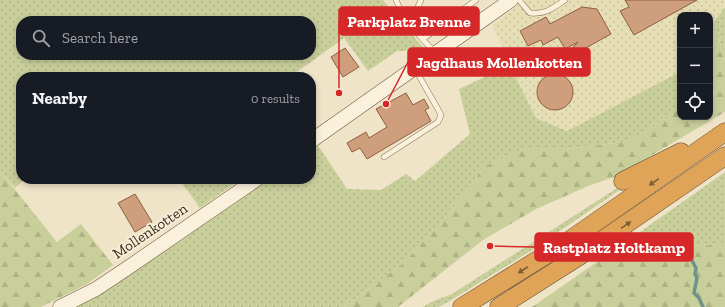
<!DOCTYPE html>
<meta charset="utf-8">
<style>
body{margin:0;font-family:"Zilla Slab",serif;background:#242831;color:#f1f3f6}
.controls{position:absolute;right:12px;top:12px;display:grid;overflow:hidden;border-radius:8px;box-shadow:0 2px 6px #0003}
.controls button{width:36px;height:36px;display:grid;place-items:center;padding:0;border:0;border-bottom:1px solid #363941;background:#171b24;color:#f1f3f6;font:20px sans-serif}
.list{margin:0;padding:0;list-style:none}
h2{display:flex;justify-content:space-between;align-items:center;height:52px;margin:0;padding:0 16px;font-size:17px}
h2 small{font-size:13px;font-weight:400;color:#9ea1a6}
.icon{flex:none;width:22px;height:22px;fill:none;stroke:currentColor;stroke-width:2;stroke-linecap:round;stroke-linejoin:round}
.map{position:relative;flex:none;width:725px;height:307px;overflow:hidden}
.search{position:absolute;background:#171b24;box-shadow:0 2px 6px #0003;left:16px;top:16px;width:300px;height:44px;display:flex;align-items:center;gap:10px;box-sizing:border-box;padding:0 14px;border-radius:16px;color:#9ea1a6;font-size:15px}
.panel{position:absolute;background:#171b24;box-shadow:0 2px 6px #0003;left:16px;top:72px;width:300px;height:112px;border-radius:16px}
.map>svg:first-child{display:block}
.farmland{fill:url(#farmland-dots)}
.grass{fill:url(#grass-dots);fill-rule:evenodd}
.forest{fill:url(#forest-firs)}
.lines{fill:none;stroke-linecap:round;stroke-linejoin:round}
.stream{stroke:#6f938a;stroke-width:3.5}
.building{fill:#cf9f7d;stroke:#8d5f41}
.service-casing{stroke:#8d765c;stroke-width:6}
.secondary-casing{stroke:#6f573f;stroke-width:15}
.motorway-casing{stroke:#5b4430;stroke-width:19}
.service{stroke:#faf1dc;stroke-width:5}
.secondary{stroke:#faf1dc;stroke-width:14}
.motorway{stroke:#e0a458;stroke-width:18}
.oneway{fill:#7e5d36}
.labels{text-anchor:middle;stroke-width:4;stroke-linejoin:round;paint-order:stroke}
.street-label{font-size:15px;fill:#3d2e20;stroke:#f7eed8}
.leader{fill:none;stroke:#d62828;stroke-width:1.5}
.callout-dot{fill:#d62828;stroke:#f7eed8;stroke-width:1.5}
.callout{fill:#d62828;stroke:#d62828;stroke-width:1.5}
.callout-label{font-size:16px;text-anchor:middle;font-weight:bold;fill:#fff}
</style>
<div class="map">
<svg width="725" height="307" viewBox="0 0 725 307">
<defs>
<pattern id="farmland-dots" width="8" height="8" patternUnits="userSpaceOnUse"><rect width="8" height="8" fill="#e6deb5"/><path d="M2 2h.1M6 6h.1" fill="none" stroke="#c6bf9b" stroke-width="1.8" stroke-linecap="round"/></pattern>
<pattern id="grass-dots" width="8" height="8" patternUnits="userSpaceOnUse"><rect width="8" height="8" fill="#c9cf9b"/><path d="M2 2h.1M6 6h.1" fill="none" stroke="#aeb285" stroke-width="1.8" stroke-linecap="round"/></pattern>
<pattern id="forest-firs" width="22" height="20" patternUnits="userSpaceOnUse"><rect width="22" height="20" fill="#c9cf9b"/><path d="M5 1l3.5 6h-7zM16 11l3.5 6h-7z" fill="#aeb285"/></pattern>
</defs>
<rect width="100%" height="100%" fill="#f0e4c8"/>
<path class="farmland" d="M 526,0 L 725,0 L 725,7 L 710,23 L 710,15 L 680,15 L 680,72 L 567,131 L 536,118 L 492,25 Z"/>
<g class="grass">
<path d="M 0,0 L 383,0 L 425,50 L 397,51 L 368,71 L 344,38 L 290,77 L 21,77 L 21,179 L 25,179 L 15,188 L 0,171 ZM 21,21 L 311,21 L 311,55 L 21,55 Z"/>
<path d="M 725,7 L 725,61 L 714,21 Z"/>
<path d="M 510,65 L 536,118 L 567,131 L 680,72 L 680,104 L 676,106 L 651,129 L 625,142 L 566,149 L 523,149 L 485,166 L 458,202 L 405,262 L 344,307 L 70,307 L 173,246 L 268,179 L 311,179 L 311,149 L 317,144 L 347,189 L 381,190 L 406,174 L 415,181 L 470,134 L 459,89 Z"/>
<path d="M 725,172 L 725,243 L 713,245 L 651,247 L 630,239 Z"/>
<path d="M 179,179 L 241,179 L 200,208 Z"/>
<path d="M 622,185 L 627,185 L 529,252 L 448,302 L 439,307 L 423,307 L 431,302 L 452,294 Z"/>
</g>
<g class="forest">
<path d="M 714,21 L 725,61 L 725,112 L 615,177 L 593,184 L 536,209 L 483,240 L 398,307 L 344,307 L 405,262 L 458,202 L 485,166 L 523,149 L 566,149 L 625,142 L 651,129 L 676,106 L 680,104 L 680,117 L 710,117 L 710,94 L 714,93 L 710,78 L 710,23 Z"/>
<path d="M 0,171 L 57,242 L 81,224 L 113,265 L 87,284 L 41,307 L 0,307 Z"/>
<path d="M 630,239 L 651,247 L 712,245 L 725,242 L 725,307 L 532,307 Z"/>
</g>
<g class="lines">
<path class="stream" d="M 688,253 L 696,268 L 695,274 L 697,278 L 694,293 L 699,298 L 703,307"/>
</g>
<g class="building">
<path d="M 625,0 L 697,0 L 634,35 L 620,11 L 629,7 Z"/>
<path d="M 582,7 L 597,9 L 611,34 L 564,60 L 563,58 L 578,42 L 565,49 L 558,37 L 543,45 L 541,40 L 528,46 L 520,31 L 546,17 L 550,24 Z"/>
<path d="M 345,48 L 359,67 L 343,77 L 331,57 Z"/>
<circle cx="555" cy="92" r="18"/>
<path d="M 406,93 L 413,105 L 424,99 L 429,108 L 425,110 L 431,121 L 367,159 L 360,148 L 352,152 L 347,143 L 366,132 L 369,138 L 387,127 L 376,109 Z"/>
<path d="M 135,194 L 152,222 L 135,232 L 118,203 Z"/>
</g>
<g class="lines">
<g class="service-casing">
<g id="service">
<path d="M 396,0 L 400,9 L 412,20 L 418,34 L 435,53"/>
<path d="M 519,0 L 530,13 C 545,15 553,8 565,0"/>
<path d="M 412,20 L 421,0"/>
<path d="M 423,39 L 476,0"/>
<path d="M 384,157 L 438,122 L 441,115 L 439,111 L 415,69"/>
</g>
</g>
<g class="secondary-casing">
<g id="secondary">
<path d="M 311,141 L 511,0"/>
<path d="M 60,307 L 96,289 L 129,267 L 257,179"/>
</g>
</g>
<g class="motorway-casing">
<g id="motorway">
<path d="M 623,181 L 681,152"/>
<path d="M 462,307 L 570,240 L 725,132"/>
<path d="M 499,307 L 581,255 L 725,156"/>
</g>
</g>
<use href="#service" class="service"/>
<use href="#secondary" class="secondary"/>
<use href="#motorway" class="motorway"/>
</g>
<defs><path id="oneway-solid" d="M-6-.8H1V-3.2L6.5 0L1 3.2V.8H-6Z"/></defs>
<g class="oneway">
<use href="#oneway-solid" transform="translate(654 182) rotate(145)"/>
<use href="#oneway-solid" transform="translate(626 225) rotate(-34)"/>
<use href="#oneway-solid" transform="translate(523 270) rotate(147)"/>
</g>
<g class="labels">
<g class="street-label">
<text transform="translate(150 231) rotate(-34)" y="5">Mollenkotten</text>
</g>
</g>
<path class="leader" d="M339 93L339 21M386 104L408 62M490 246L535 247"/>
<g class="callout-dot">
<circle cx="339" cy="93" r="4"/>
<circle cx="386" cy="104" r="4"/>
<circle cx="490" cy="246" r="4"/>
</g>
<g class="callout">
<rect x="339" y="7" width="140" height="28" rx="4"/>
<rect x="408" y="48" width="182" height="28" rx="4"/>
<rect x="535" y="233" width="158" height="28" rx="4"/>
</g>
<g class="callout-label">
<text x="409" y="27">Parkplatz Brenne</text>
<text x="499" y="68">Jagdhaus Mollenkotten</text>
<text x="614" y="253">Rastplatz Holtkamp</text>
</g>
</svg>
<div class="controls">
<button>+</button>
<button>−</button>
<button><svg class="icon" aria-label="locate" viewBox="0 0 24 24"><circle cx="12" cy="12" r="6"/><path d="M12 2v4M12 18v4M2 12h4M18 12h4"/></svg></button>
</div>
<div class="search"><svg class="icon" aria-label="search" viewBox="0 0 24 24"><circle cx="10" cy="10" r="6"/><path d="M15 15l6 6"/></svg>Search here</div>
<section class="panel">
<h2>Nearby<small>0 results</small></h2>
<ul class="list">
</ul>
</section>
</div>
